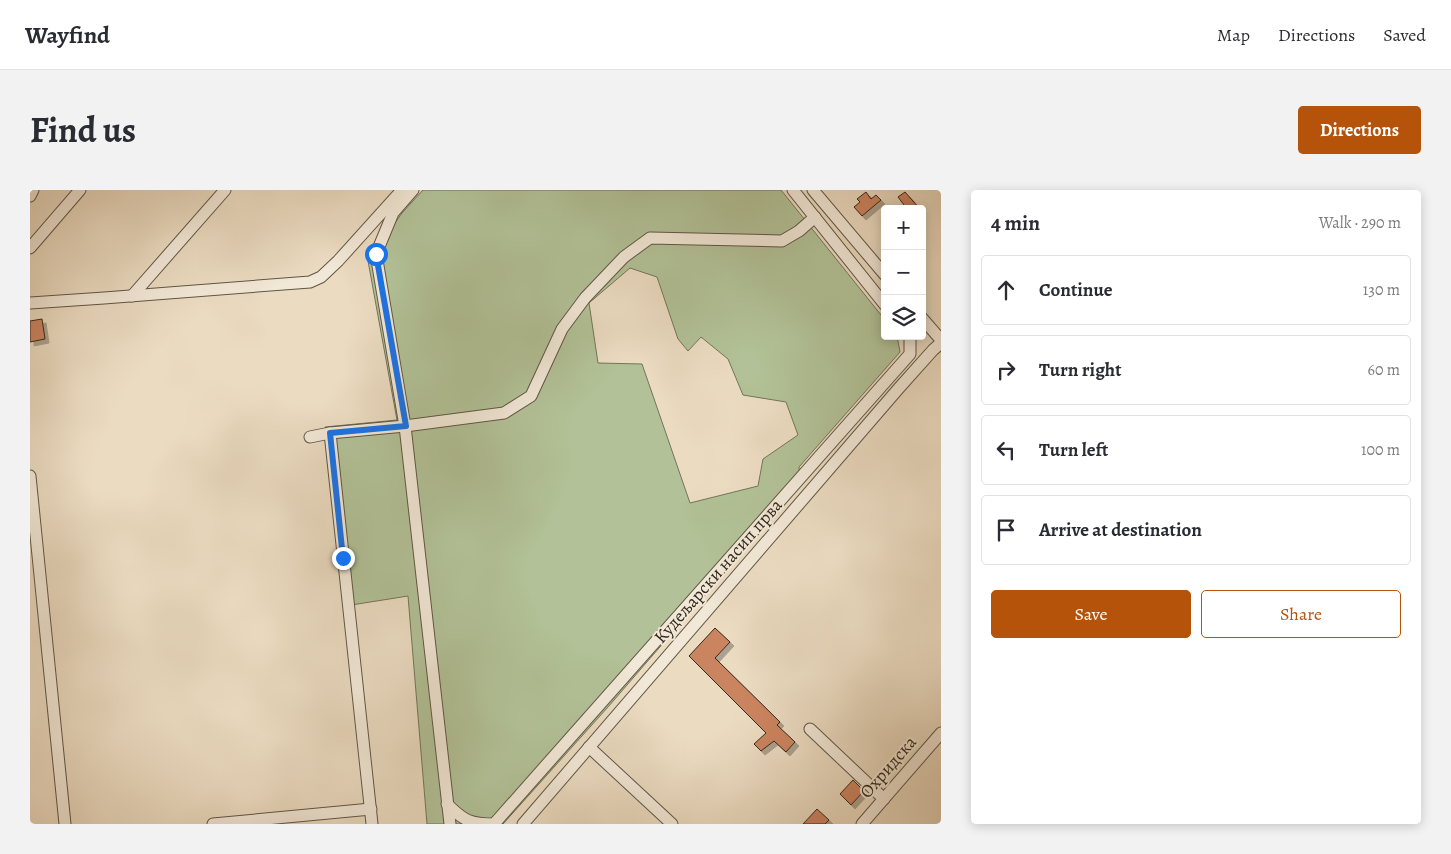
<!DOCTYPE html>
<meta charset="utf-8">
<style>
body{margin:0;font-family:Alegreya,serif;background:#f2f2f3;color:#2b2b33}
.controls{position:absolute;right:15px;top:15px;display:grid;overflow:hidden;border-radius:5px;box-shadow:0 2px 12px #0003}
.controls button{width:45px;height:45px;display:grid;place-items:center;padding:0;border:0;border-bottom:1px solid #e1e1e2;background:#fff;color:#2b2b33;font:25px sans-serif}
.stop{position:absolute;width:15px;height:15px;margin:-11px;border:4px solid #1a73e8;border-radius:50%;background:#fff}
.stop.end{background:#1a73e8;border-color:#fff;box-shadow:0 1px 5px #0008}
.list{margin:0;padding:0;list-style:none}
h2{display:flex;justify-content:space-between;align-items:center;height:65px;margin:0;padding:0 20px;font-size:21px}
h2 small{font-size:16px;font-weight:400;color:#7c7c81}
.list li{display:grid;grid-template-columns:32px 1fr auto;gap:15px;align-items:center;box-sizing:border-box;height:70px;margin:0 10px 10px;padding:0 10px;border:1px solid #e1e1e2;border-radius:5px}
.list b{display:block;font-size:19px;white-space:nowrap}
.list em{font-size:16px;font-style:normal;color:#7c7c81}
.actions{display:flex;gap:10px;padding:15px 20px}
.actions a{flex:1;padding:11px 0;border:1px solid #b45309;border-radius:5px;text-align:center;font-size:18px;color:#b45309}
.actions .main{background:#b45309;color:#fff}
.icon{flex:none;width:28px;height:28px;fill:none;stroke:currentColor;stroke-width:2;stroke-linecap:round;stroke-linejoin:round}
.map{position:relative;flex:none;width:911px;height:634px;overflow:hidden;border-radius:5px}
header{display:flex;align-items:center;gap:30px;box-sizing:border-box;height:70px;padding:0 25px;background:#fff;border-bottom:1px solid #e1e1e2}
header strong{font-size:24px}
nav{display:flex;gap:28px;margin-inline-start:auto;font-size:18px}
.intro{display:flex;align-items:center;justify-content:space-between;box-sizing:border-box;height:120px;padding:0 30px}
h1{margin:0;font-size:35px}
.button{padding:12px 22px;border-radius:5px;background:#b45309;color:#fff;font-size:18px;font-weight:700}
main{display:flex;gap:30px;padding:0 30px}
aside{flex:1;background:#fff;border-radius:5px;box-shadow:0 2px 12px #0003}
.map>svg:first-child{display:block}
.green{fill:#b2c197;stroke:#72755a;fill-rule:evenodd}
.building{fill:#cb8461;stroke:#32291d;filter:url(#shadow)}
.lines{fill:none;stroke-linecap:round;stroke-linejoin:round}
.minor-casing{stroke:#605646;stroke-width:13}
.minor{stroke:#f2e8d7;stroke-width:11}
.route{stroke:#1a73e8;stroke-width:6}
.labels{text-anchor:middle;stroke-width:4;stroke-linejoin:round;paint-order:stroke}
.street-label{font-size:18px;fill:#32291d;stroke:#f2e8d7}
</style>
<header>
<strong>Wayfind</strong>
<nav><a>Map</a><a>Directions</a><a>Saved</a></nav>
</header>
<div class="intro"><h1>Find us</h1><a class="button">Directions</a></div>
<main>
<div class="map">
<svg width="911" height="634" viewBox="0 0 911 634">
<defs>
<filter id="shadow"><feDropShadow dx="4" dy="4" stdDeviation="0" flood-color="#0004"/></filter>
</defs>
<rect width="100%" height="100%" fill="#ebdbc1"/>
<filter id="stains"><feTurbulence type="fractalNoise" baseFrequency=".004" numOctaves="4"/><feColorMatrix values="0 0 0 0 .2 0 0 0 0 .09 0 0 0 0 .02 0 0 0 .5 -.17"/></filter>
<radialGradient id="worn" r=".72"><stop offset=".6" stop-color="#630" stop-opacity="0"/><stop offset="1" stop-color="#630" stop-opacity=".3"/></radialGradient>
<path class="green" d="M 393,0 L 751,0 L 855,130 L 855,146 L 867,146 L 870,162 L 769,277 L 770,295 L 578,517 L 473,634 L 397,634 L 378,406 L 315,416 L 295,237 L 367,230 L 338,71 L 372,23 ZM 600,78 L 627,87 L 648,149 L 658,161 L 671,147 L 698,169 L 713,205 L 756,212 L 768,245 L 733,269 L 728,296 L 660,313 L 612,174 L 568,173 L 559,113 Z"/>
<g class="building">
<path d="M 836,2 L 841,9 L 846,5 L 851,10 L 832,26 L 824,17 L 830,12 L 827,9 Z"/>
<path d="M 875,2 L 890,19 L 877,19 L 868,7 Z"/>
<path d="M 12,129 L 15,149 L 0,152 L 0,131 Z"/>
<path d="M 685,438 L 700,452 L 685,468 L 750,532 L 747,535 L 765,552 L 756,562 L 744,551 L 731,561 L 724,554 L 736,543 L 659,466 Z"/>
<path d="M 823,590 L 834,601 L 821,615 L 810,604 Z"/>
<path d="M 787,619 L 799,630 L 795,634 L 773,634 Z"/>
</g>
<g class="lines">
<g class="minor-casing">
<g id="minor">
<path d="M 383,0 L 363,23 L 346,64 L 375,236 L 420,634"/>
<path d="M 763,0 L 855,115"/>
<path d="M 783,0 L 855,85"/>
<path d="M 0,6 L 3,0"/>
<path d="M 0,58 L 50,0"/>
<path d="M 102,106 L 195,0"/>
<path d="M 0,113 L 74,108 L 280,92 L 291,87 L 308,71 L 372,0"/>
<path d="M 892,128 L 911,150"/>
<path d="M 300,243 L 342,634"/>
<path d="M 280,247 L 300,243 L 375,236 L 474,223 L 501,206 L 532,139 L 555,108 L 594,67 L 620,48 L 752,51 L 769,41 L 785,27"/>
<path d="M 0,286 L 35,634"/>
<path d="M 780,539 L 854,609"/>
<path d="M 559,557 L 642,634"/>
<path d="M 417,614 C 434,631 440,634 465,634"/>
<path d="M 183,634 L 341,619"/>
<path d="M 464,634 L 880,164 L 880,146"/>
<path d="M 493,634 L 869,198 L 903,160 L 911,153"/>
<path d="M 832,634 L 911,543"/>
</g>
</g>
<use href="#minor" class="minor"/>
</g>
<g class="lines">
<path class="route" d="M 313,368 L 300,243 L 376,236 L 346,64"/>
</g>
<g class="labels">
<g class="street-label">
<text transform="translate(688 381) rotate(-49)" y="6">Кудељарски насип прва</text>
<text transform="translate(858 577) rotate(-49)" y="6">Охридска</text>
</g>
</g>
<rect width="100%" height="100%" filter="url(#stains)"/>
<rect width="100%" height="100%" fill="url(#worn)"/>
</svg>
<div class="controls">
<button>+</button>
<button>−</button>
<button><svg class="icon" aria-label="layers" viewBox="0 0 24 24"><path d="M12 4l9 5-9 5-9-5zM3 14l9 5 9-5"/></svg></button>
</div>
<div class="stop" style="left:346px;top:64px"></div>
<div class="stop end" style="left:313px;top:368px"></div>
</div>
<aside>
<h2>4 min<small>Walk · 290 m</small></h2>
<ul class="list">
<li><svg class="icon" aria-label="ahead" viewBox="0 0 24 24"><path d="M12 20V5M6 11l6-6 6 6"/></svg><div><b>Continue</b></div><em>130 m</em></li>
<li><svg class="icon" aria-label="right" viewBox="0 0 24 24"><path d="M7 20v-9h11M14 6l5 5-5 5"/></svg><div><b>Turn right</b></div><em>60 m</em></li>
<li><svg class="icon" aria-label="left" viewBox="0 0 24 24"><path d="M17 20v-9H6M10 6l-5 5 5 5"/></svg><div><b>Turn left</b></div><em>100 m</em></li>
<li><svg class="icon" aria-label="arrive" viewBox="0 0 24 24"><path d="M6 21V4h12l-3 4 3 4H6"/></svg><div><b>Arrive at destination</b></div></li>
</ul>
<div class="actions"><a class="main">Save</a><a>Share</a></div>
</aside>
</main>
